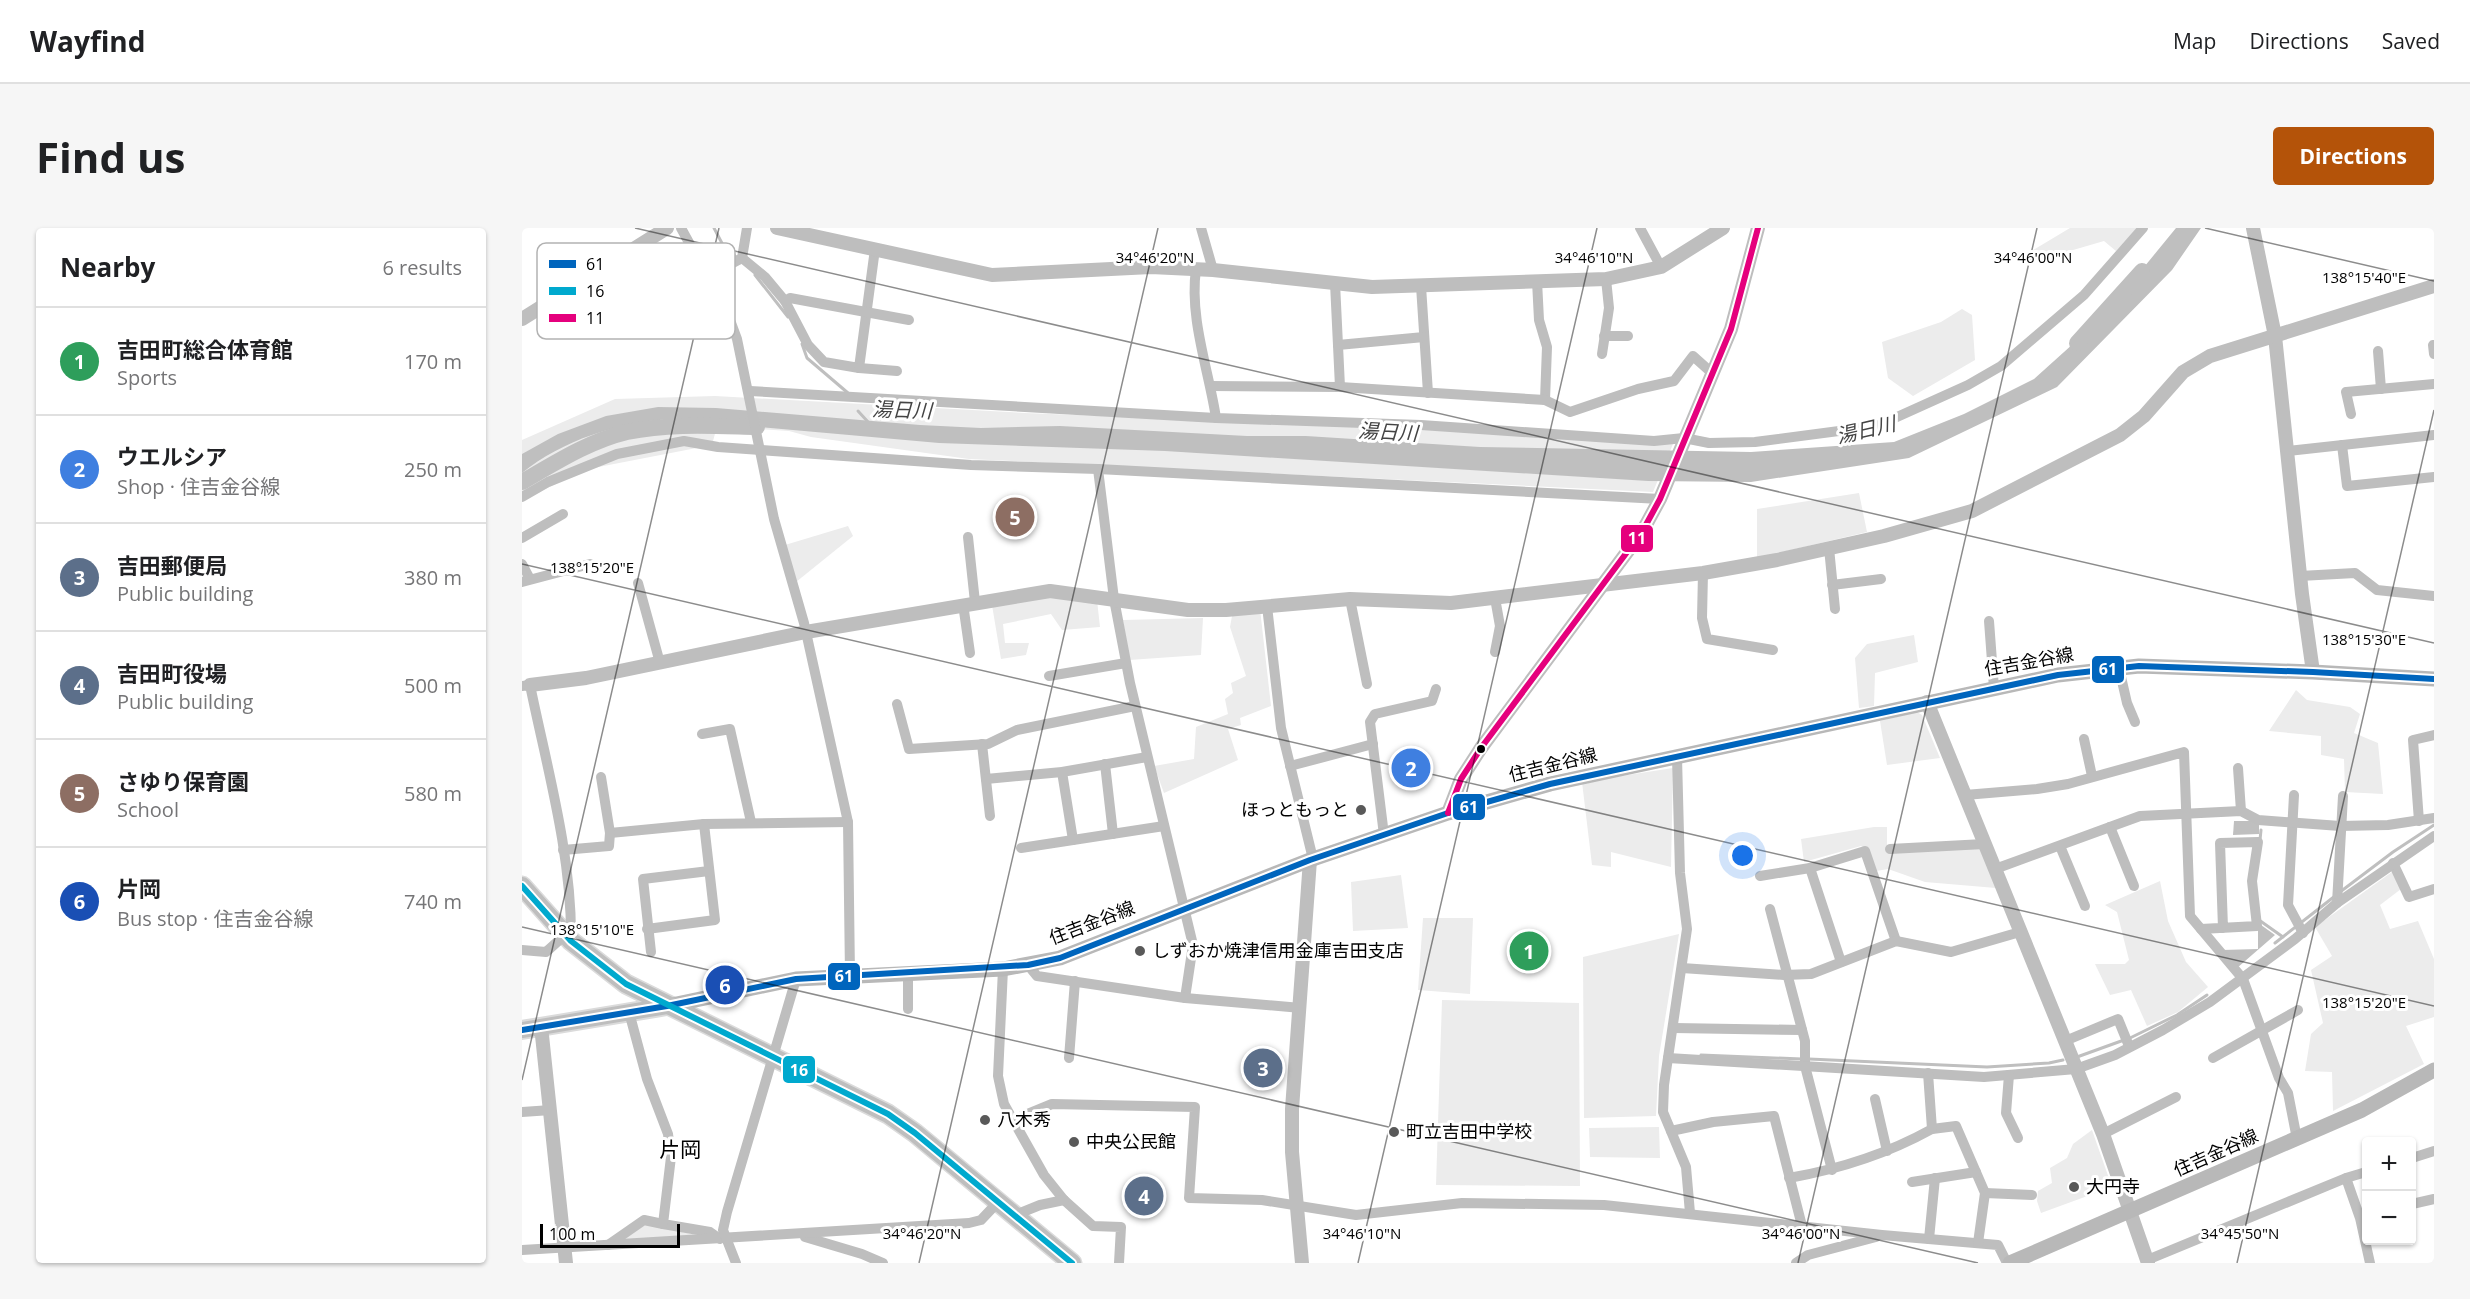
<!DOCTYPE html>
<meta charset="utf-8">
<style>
body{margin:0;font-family:"Open Sans","Noto Sans JP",sans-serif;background:#f6f6f6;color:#202124}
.controls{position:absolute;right:18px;bottom:18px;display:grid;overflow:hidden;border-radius:6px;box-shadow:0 2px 4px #0004}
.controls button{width:54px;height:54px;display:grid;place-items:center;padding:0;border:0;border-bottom:2px solid #e0e0e0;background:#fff;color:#202124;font:30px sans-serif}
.scale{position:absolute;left:18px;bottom:15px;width:140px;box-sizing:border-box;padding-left:6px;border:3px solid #000;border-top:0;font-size:16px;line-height:21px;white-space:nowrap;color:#000;-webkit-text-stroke:4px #fff;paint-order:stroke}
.you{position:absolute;left:1221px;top:628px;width:21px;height:21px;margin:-15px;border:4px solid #fff;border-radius:50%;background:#1a73e8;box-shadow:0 0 0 9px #1a73e833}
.badge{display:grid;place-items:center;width:39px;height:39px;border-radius:50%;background:#b45309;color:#fff;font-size:20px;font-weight:700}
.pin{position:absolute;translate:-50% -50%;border:3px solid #fff;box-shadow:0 2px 6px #0006}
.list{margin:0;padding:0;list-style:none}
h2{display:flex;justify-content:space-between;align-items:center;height:78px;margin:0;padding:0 24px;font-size:26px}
h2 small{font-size:20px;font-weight:400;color:#757577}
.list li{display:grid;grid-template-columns:39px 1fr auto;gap:18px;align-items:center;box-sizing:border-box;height:108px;padding:0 24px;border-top:2px solid #e0e0e0}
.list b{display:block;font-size:22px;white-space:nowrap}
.list p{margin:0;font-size:20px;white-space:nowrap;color:#757577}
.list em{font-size:20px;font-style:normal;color:#757577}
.map{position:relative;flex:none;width:1912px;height:1035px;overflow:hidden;border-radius:6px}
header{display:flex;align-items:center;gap:36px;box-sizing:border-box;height:84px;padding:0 30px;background:#fff;border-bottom:2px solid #e0e0e0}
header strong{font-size:28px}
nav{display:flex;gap:33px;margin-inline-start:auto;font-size:21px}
.intro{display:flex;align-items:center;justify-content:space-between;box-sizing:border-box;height:144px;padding:0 36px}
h1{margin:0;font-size:42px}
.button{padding:15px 27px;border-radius:6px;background:#b45309;color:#fff;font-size:21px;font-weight:700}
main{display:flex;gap:36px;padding:0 36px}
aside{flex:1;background:#fff;border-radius:6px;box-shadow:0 2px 4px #0004}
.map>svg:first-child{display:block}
.green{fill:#ececec}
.water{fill:#bfbfbf}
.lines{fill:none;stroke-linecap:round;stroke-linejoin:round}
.stream{stroke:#bfbfbf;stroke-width:3}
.river{stroke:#bfbfbf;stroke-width:16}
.primary-casing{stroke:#dbdbdb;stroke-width:20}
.trunk-casing{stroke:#dbdbdb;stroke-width:21}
.minor{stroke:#bebebe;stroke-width:10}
.tertiary{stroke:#bebebe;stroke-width:14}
.secondary{stroke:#b8b8b8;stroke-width:15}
.primary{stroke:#bebebe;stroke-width:16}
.trunk{stroke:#bebebe;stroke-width:18}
.bus-1-casing{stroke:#fff;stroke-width:10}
.bus-2-casing{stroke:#fff;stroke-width:10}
.bus-3-casing{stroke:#fff;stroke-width:10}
.bus-1{stroke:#0065bd;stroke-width:6}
.bus-2{stroke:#00a9ce;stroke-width:6}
.bus-3{stroke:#e5007d;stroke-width:6}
.ticks{fill:none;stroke:#000;stroke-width:1.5;stroke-opacity:0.45}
.bus-dot{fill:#000;stroke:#fff;stroke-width:2}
.poi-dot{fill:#595959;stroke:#fff;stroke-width:2}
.labels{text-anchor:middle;stroke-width:6;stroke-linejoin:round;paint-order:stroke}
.street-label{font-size:18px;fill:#000;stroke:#fff}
.poi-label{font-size:18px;fill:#000;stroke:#fff;text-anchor:start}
.water-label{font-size:20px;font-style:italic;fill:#444;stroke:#fff}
.quarter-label{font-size:21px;fill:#000;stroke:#fff}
.key{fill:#fff;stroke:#b2b2b2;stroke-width:1.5}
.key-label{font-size:16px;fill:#000}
.ticks-label{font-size:15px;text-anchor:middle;fill:#000;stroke:#fff;stroke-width:6;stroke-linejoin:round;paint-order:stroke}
.line-badge{stroke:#fff;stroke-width:2}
.badge-label{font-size:16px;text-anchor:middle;font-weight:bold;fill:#fff}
</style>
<header>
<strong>Wayfind</strong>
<nav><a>Map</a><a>Directions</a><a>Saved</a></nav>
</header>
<div class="intro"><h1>Find us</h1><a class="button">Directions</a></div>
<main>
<aside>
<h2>Nearby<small>6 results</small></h2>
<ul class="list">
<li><span class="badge" style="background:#2e9e5b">1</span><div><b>吉田町総合体育館</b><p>Sports</p></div><em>170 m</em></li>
<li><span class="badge" style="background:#3f7fe0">2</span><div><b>ウエルシア</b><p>Shop · 住吉金谷線</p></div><em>250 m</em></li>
<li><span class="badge" style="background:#5c6f8a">3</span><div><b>吉田郵便局</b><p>Public building</p></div><em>380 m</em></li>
<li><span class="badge" style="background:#5c6f8a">4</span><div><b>吉田町役場</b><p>Public building</p></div><em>500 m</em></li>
<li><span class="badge" style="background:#8d6e63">5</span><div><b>さゆり保育園</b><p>School</p></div><em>580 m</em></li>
<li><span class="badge" style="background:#1a4fb4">6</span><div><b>片岡</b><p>Bus stop · 住吉金谷線</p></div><em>740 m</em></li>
</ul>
</aside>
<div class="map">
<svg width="1912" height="1035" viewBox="0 0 1912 1035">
<rect width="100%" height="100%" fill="#fff"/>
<g class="green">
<path d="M 1548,0 L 1615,0 L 1594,23 L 1582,13 L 1510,34 L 1496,31 Z"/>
<path d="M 1440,81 L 1450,87 L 1453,132 L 1391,168 L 1366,150 L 1360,114 L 1419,94 Z"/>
<path d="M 193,168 L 503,185 L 757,195 L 899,197 L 1151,216 L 1131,264 L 447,231 L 289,209 L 267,203 L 195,198 L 190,217 L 61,242 L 0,273 L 0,212 L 93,171 Z"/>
<path d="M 1337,265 L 1345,304 L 1235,330 L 1235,281 Z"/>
<path d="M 326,298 L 331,308 L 274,354 L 263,317 Z"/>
<path d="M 510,368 L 575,372 L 578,399 L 540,402 L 529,386 L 481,396 L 483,415 L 507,415 L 504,427 L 479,431 L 470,377 Z"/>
<path d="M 738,381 L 749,478 L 718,490 L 719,497 L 706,501 L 716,532 L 642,565 L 632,538 L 672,531 L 674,499 L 706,486 L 703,471 L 711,465 L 709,455 L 724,448 L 708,399 L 710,388 Z"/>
<path d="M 681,390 L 679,427 L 607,432 L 601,392 Z"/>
<path d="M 1392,407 L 1396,434 L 1353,445 L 1352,478 L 1337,480 L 1333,430 L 1345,416 Z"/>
<path d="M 1774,462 L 1785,472 L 1828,479 L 1838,486 L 1832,505 L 1856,515 L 1861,566 L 1823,564 L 1822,531 L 1799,527 L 1799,508 L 1747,503 Z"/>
<path d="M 1395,484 L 1400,487 L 1418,530 L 1365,537 L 1358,493 Z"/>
<path d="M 1151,540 L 1149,639 L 1089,624 L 1089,639 L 1070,637 L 1060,554 Z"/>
<path d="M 1352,599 L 1365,599 L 1365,619 L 1460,620 L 1474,660 L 1403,654 L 1366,641 L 1354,643 L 1343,620 L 1339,618 L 1282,634 L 1279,611 Z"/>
<path d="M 1870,644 L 1879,661 L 1858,677 L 1868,701 L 1896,693 L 1912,731 L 1912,789 L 1884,798 L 1902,836 L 1811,883 L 1810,844 L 1783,843 L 1789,806 L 1801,795 L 1789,742 L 1810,728 L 1793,699 Z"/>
<path d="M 879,647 L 886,700 L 831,703 L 829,654 Z"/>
<path d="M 1638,653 L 1646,693 L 1664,734 L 1686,759 L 1656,784 L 1625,798 L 1609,762 L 1588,767 L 1573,736 L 1603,736 L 1607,732 L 1595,684 L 1583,677 Z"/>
<path d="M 901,690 L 951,690 L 948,766 L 896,762 Z"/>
<path d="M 1157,706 L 1137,828 L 1134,888 L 1062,890 L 1061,729 Z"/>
<path d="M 920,772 L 1057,775 L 1058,958 L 914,957 Z"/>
<path d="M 1137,899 L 1138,930 L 1068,929 L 1067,900 Z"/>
<path d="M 1570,902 L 1590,959 L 1519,985 L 1515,973 L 1516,963 L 1530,955 L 1528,940 L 1545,930 L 1551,916 Z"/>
<path d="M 121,996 L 190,1010 L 97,1015 Z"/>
</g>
<g class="water">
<path d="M 1654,0 L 1679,0 L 1650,42 L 1535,159 L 1387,230 L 1229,254 L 1126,253 L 643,223 L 417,215 L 147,191 C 95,195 41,212 0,245 L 0,226 L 36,206 L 84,188 L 136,179 L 194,180 L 398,197 L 459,200 L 538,198 L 725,208 L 784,208 L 958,219 L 1229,224 L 1372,214 L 1442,186 L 1512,151 L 1582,88 Z"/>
<path d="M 1712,593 L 1729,593 L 1737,597 L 1737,606 L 1711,607 Z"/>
<path d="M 1739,697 L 1753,707 L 1715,740 L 1700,722 L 1736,721 L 1736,700 Z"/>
</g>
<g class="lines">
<g class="stream">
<path d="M 192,0 L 202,19 L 213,28"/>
<path d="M 233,47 L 266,89"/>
<path d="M 280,116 L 285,130 L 326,165"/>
<path d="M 336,183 L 347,195"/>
<path d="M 1738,612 L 1739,602"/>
<path d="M 1818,664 L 1871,624 L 1912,597"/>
<path d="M 1737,692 L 1761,709"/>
<path d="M 1753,715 L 1813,668"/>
<path d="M 1608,810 L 1655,787 L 1685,767"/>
<path d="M 1179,827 L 1280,831"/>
<path d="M 1555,829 L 1602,812"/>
<path d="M 1287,831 L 1465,839 L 1527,835 L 1541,832"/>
</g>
<g class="river">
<path d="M 1555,115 L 1620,43"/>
<path d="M 0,254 C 33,235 67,213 105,204 C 148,195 192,198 235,199"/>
</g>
<g class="primary-casing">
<path id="primary" d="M 0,802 L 145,778"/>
</g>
<g class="trunk-casing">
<path id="trunk" d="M 0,658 L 49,713 L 104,756 L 366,886 L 393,905 L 550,1035"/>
</g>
<g class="minor">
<path d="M 159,0 L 205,84 L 215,111 L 252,291 L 282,395 L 326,594 L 328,748"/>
<path d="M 679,0 L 691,42"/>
<path d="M 1118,0 L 1139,39"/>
<path d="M 220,30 L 243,49 L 263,73 L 286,117 L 302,134 L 337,140 L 353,21"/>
<path d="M 674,41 C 667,90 687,143 694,190"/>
<path d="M 186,48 L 220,30 L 225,0"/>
<path d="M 1015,53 L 1017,92 L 1025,119 L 1023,172"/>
<path d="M 813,55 L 818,159"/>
<path d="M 899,58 L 906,165"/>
<path d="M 263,73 L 268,70 L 387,92"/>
<path d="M 1082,108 L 1106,108"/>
<path d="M 816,117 L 902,109"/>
<path d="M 1911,117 L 1912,126"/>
<path d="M 1856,123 L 1859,161"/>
<path d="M 1080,126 L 1087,80 L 1084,51"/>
<path d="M 337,140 L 375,143"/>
<path d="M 689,158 L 818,159 L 1023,172 L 1048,184 L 1116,161 L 1152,153 L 1171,128 L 1190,145"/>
<path d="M 228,163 L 694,190 L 899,197 L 1132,213 L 1162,210 L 1187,215 L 1233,214 L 1355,198 L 1446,157 L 1479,138 L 1562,67 L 1621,0"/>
<path d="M 1829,186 L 1824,164 L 1912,156"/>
<path d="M 1820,217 L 1825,258 L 1912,249"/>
<path d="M 1766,223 L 1912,207"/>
<path d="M 576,241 L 592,371 L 608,455 L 671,717 L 663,770"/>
<path d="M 0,269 L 26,254 L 95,226 L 162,213 L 196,219 L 449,237 L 576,241 L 1138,271"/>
<path d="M 446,309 L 453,374"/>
<path d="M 0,310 L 41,286"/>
<path d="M 1307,320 L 1313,381"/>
<path d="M 0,336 L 8,351"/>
<path d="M 1181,345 L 1180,390 L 1185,411 L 1251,422"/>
<path d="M 1778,348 L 1833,345 L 1855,362 L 1912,368"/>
<path d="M 0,354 L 68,336"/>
<path d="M 116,355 L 138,435"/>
<path d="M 1310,357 L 1359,351"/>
<path d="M 828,371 L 845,456"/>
<path d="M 441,376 L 448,425"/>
<path d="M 745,378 L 759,500 L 791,631"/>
<path d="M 1467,393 L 1472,460"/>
<path d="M 973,424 L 978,398 L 973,370"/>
<path d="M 1597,440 L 1605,475 L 1613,494"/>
<path d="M 527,448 L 604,435"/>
<path d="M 0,458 L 8,457 C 25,540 50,627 49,712"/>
<path d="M 375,476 L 387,521 L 466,516 L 495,502 L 613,478"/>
<path d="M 180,506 L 208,501 L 229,594"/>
<path d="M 1562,511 L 1570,548"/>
<path d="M 460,516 L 468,588"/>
<path d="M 1155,529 L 1158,645 L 1165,701 L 1142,857 L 1141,884 L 1164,939 L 1168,985"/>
<path d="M 583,536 L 591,606"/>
<path d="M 768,538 L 851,516"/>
<path d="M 1716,540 L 1719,583"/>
<path d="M 540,544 L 551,612"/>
<path d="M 464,551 L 540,544 L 625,529"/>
<path d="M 1443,567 L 1515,561 L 1546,556 L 1662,524 L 1668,688 L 1721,751 L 1757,850 L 1766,865 L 1775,911"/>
<path d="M 1772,567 L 1766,677 L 1781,705"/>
<path d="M 1897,593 L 1891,512 L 1912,507"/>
<path d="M 1588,599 L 1612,658"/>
<path d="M 88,605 L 182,596 L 326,594"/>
<path d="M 862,607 L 848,494 L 853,486 L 910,473 L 914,461"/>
<path d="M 1538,618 L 1563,678"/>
<path d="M 499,620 L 642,598"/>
<path d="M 1368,621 L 1462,616"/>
<path d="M 41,622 L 87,618 L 88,605 L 79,549"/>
<path d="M 1871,635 L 1887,669 L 1912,661"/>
<path d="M 1288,640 L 1319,734"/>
<path d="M 1473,641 L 1618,588 L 1719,583 L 1736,592 L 1818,598 L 1866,597 L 1912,590"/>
<path d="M 1238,648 L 1288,640 L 1343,623 L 1374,713"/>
<path d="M 1815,675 L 1821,568"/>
<path d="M 1248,681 L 1283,813 L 1283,838 L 1310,942"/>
<path d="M 125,701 L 193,692 L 182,596"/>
<path d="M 1679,701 L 1735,698 L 1730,653 L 1736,614 L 1698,615 L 1701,700"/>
<path d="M 0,722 L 24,724 L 43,707"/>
<path d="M 129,724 L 121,651 L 187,643"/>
<path d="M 506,737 L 515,748 L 663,770 L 779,780"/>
<path d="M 1160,740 L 1262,747 L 1289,746 L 1374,713 L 1429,724 L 1498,704"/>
<path d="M 481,741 L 476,848 L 482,876 L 522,947 L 542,972 L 571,998 L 599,999 L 597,1035"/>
<path d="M 386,781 L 386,745"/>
<path d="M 107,784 L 125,851 L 146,906 L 149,929 L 141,996 L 188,1004 L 198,1011"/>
<path d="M 1152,800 L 1280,802"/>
<path d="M 1543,813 L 1596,791 L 1607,818"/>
<path d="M 547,830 L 553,753"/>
<path d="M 1146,830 L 1462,849 L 1554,841 L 1593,827 L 1641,802 L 1688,774 L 1773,711 L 1815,675 L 1912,608"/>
<path d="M 1691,830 L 1776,782"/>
<path d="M 1487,847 L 1484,885 L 1496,910"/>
<path d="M 1353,871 L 1365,923"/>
<path d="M 0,884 L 29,882"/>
<path d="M 491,892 L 530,876 L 673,879 L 667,970 L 740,972 L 834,987 L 940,975 L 1082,977 L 1360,1007 L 1476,1017 L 1485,1035"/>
<path d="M 1410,901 L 1434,898 L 1463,965 L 1456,1015"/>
<path d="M 1149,903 L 1191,894 L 1252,888 L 1280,998"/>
<path d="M 1581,906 L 1654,869"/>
<path d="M 1890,930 L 1912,923"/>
<path d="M 1844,944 L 1824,950 L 1838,990 L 1848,1035"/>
<path d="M 1267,950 C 1318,941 1365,926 1410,901 L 1406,845"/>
<path d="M 1390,954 L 1454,944"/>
<path d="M 1463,965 L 1510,967"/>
<path d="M 1890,976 L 1912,971"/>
<path d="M 493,987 L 518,977 L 542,972"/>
<path d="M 283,1009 L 340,1026 L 361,1035"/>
<path d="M 1407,1011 L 1413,950"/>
<path d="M 86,1017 L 122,992 L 141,996"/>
<path d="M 0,1022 L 447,995 L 459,992 L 477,973"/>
<path d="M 1625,1032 L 1824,950"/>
<path d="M 214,1035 L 201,1002 L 205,984 L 274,751"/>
<path d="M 1274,1035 L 1286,1027 L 1354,1009"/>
</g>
<g class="tertiary">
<path d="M 255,0 L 470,47 L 629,39 L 691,42 L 850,59 L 1084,51 L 1139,39 L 1201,0"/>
<path d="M 1731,0 L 1753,108 L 1780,366 L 1791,444"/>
<path d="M 0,91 L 145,0"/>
<path d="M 8,457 L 64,450 L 284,404 L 528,363 L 666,382 L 704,382 L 828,371 L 929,375 L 1181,345 L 1255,332 L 1362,308 L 1450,283 L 1598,207 L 1622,188 L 1661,144 L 1688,128 L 1912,58"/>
<path d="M 1405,474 L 1581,906 L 1626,1035"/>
<path d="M 926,585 L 939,551 L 959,520 L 1120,304 L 1138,271 L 1209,101 L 1236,0"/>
<path d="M 19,798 L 44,1035"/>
<path d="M 780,1035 L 770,924 L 770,881 L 788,632"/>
</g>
<g class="secondary">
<path d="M 145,778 L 274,751 L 481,741 L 538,730 L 788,632 L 926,585 L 1028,556 L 1536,447 L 1617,438 L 1791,444 L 1912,451"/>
<path d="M 1488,1035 L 1840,882 L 1912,842"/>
</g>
<use href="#primary" class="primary"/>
<use href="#trunk" class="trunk"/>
<g class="bus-1-casing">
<path id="bus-1" d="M 0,802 L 145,778 L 274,751 L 506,737 L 538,730 L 788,632 L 926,585 L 1028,556 L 1536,447 L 1617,438 L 1791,444 L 1912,451"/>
</g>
<g class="bus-2-casing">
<path id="bus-2" d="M 0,658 L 49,713 L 104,756 L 366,886 L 393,905 L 550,1035"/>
</g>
<g class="bus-3-casing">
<path id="bus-3" d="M 926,585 L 939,551 L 959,520 L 1120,304 L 1138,271 L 1209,101 L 1236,0"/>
</g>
<use href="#bus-1" class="bus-1"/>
<use href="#bus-2" class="bus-2"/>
<use href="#bus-3" class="bus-3"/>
</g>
<path class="ticks" d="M 113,0 L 1912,415M 1683,0 L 1912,53M 0,336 L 1912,778M 0,699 L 1456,1035M 0,852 L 197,0M 397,1035 L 636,0M 836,1035 L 1075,0M 1276,1035 L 1515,0M 1715,1035 L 1912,182"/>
<circle class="bus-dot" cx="959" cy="521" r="5"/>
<g class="poi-dot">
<circle cx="839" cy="582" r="6"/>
<circle cx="618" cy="723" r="6"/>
<circle cx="463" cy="892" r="6"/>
<circle cx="872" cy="904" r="6"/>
<circle cx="552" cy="914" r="6"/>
<circle cx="1552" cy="959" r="6"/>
</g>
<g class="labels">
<g class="street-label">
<text transform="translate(1507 434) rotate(-10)" y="6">住吉金谷線</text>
<text transform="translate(1031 537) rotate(-14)" y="6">住吉金谷線</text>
<text transform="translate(570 695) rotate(-21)" y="6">住吉金谷線</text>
<text transform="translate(1694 925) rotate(-24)" y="6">住吉金谷線</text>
</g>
<g class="poi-label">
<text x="827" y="588" text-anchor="end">ほっともっと</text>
<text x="630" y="729">しずおか焼津信用金庫吉田支店</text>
<text x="475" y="898">八木秀</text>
<text x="884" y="910">町立吉田中学校</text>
<text x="564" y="920">中央公民館</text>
<text x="1564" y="965">大円寺</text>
</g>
<g class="water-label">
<text transform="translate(380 182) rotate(2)" y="7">湯日川</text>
<text transform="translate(1344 202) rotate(-13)" y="7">湯日川</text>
<text transform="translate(866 204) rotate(3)" y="7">湯日川</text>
</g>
<g class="quarter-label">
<text x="158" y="929">片岡</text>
</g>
</g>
<rect x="15" y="15" width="198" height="96" rx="9" class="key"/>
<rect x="27" y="32" width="27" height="8" fill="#0065bd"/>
<rect x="27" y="59" width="27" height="8" fill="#00a9ce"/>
<rect x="27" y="86" width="27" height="8" fill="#e5007d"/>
<g class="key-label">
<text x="64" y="42">61</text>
<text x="64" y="69">16</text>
<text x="64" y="96">11</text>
</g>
<g class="ticks-label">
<text x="633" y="35">34°46'20"N</text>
<text x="1072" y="35">34°46'10"N</text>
<text x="1511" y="35">34°46'00"N</text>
<text x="1842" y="55">138°15'40"E</text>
<text x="70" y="345">138°15'20"E</text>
<text x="1842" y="417">138°15'30"E</text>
<text x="70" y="707">138°15'10"E</text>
<text x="1842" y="780">138°15'20"E</text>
<text x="400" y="1011">34°46'20"N</text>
<text x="840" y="1011">34°46'10"N</text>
<text x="1279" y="1011">34°46'00"N</text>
<text x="1718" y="1011">34°45'50"N</text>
</g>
<g class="line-badge">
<rect x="1098" y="296" width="34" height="29" rx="6" fill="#e5007d"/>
<rect x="1569" y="427" width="34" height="29" rx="6" fill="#0065bd"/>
<rect x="930" y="565" width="34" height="28" rx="6" fill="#0065bd"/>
<rect x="305" y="734" width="34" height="29" rx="6" fill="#0065bd"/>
<rect x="260" y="827" width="34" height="29" rx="6" fill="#00a9ce"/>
</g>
<g class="badge-label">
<text x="1115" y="316">11</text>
<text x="1586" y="447">61</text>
<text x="947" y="585">61</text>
<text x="322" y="754">61</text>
<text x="277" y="848">16</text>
</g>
</svg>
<div class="controls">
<button>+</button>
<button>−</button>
</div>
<div class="scale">100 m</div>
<div class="you"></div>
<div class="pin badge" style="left:1007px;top:723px;background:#2e9e5b">1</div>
<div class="pin badge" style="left:889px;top:540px;background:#3f7fe0">2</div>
<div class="pin badge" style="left:741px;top:840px;background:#5c6f8a">3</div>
<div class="pin badge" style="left:622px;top:968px;background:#5c6f8a">4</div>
<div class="pin badge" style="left:493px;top:289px;background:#8d6e63">5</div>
<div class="pin badge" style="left:203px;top:757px;background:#1a4fb4">6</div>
</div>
</main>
